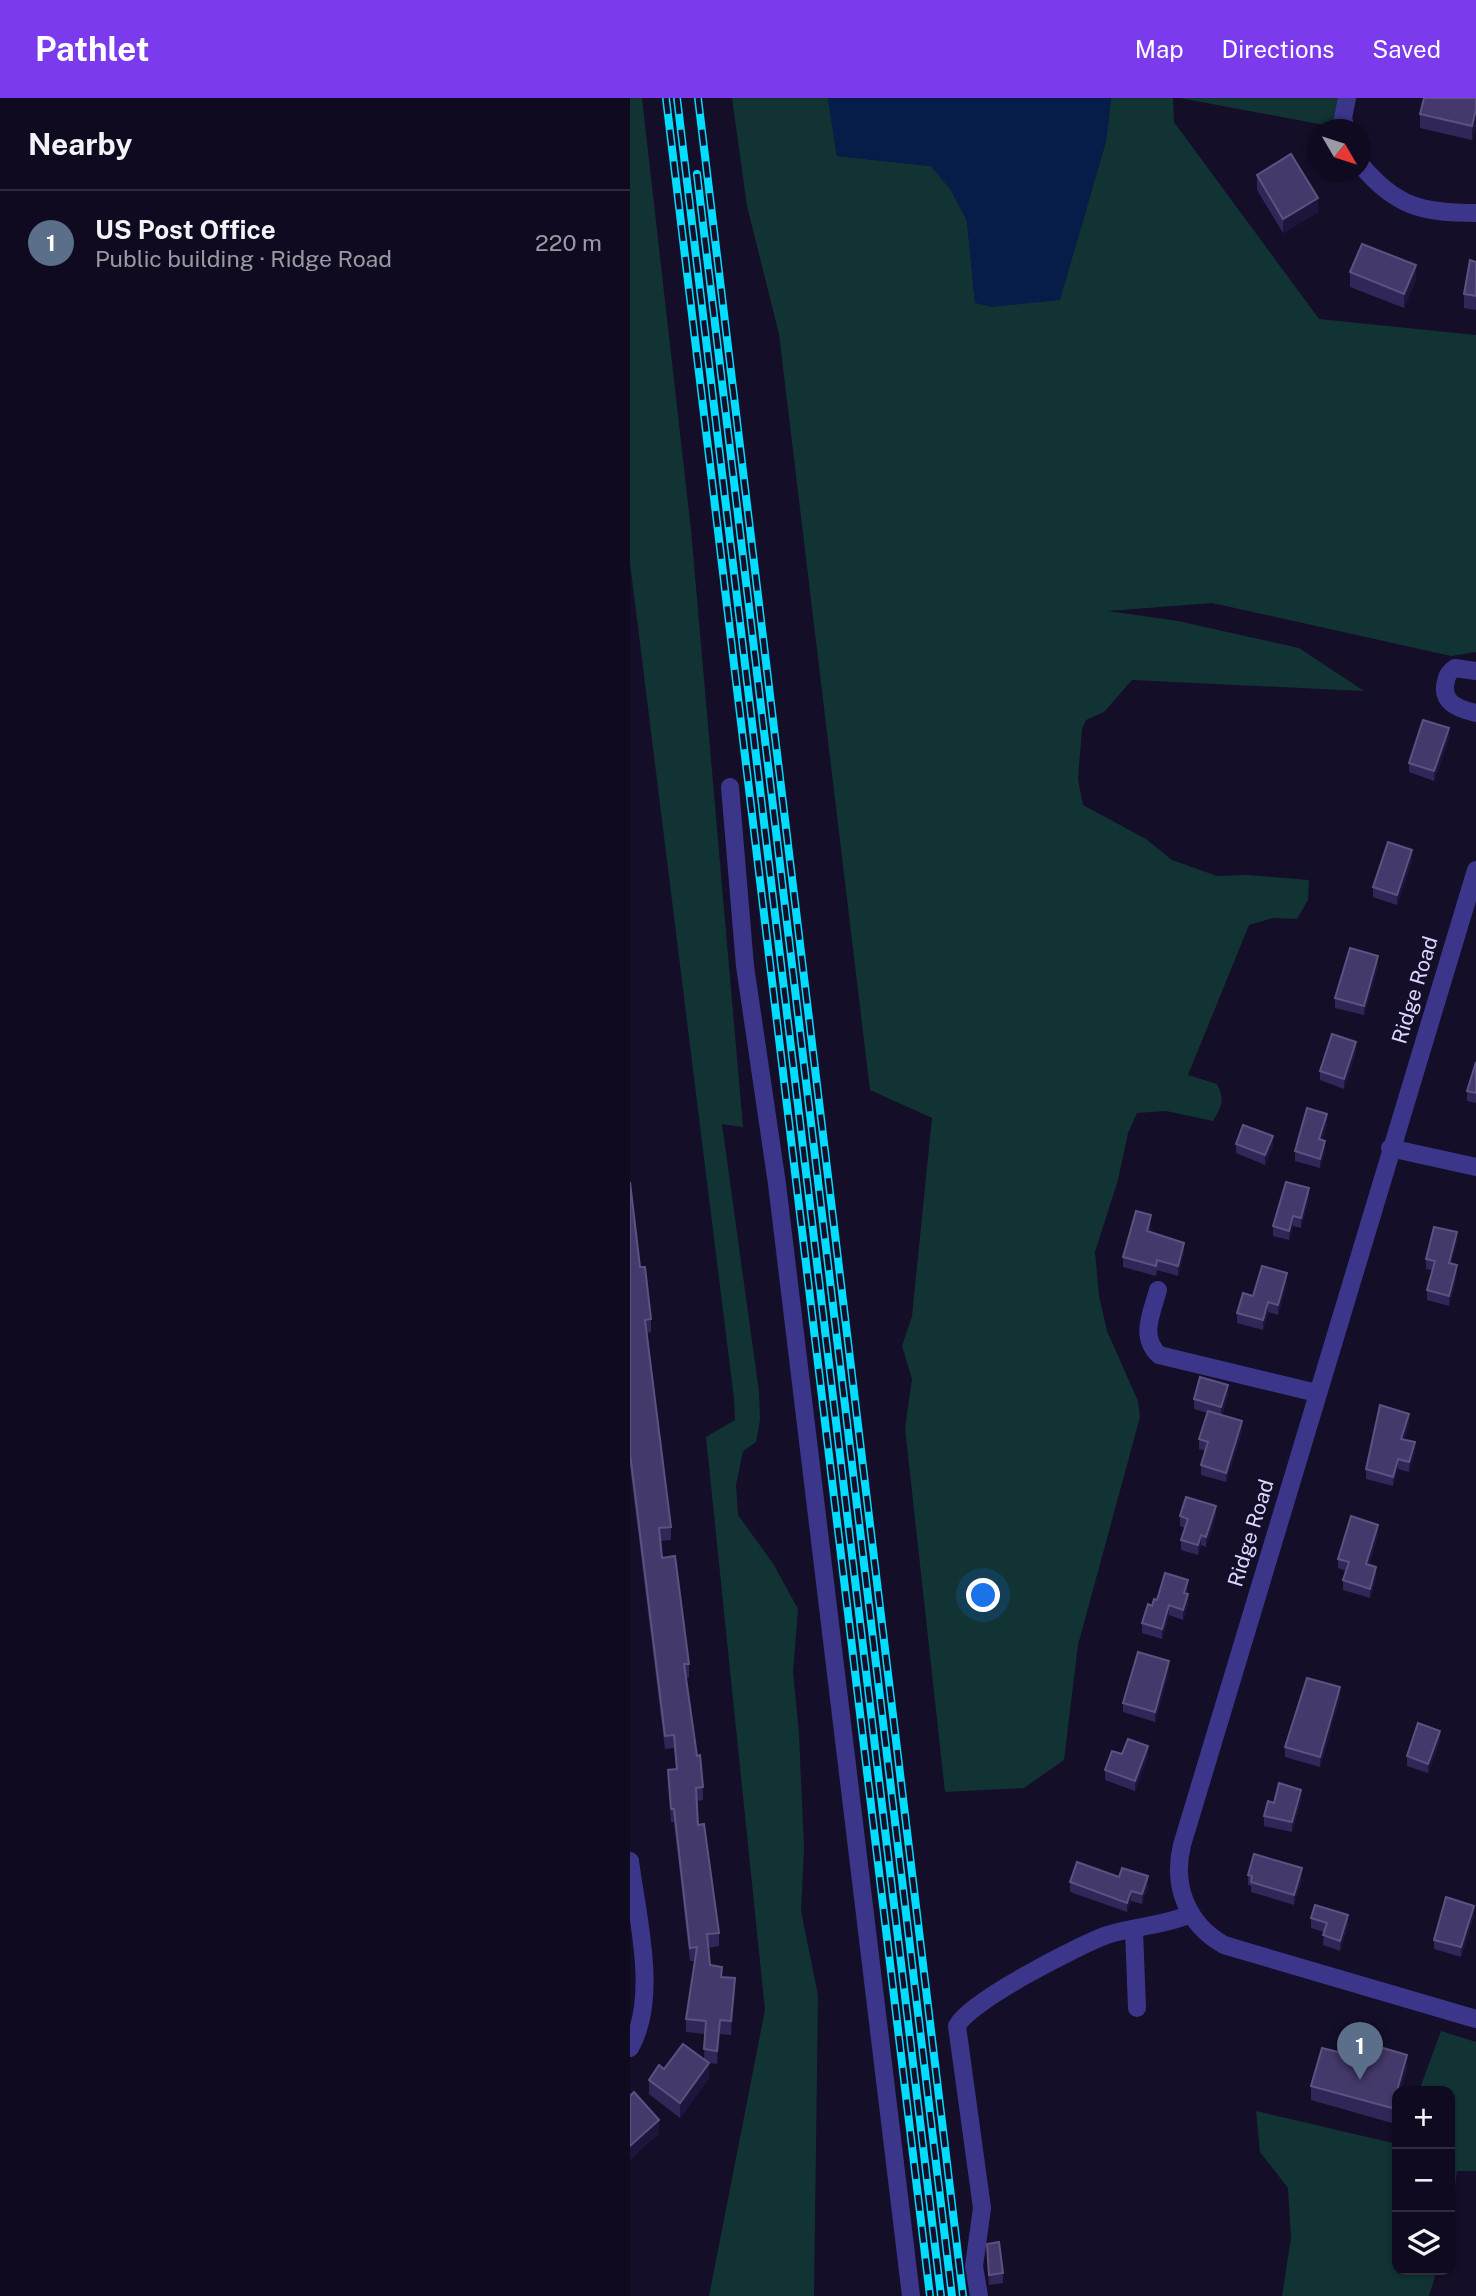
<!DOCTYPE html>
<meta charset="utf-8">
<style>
body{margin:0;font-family:"Public Sans",sans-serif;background:#181328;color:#f1f3f6}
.controls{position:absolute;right:21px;bottom:21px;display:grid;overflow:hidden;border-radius:14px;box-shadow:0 2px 5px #0004}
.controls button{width:63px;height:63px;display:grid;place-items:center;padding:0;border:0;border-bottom:2px solid #2f2b3d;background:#0f0a1f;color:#f1f3f6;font:35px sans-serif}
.compass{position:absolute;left:678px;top:21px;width:63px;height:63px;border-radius:50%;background:#0f0a1f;box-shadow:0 2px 5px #0004;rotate:129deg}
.you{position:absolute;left:354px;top:1498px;width:24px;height:24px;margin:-18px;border:5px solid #fff;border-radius:50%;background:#1a73e8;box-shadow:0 0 0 10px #1a73e833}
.badge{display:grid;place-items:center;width:46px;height:46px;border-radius:50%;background:#7c3aed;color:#fff;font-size:23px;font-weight:700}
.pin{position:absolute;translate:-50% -58px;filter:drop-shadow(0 2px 4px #0008)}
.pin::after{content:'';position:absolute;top:37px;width:24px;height:21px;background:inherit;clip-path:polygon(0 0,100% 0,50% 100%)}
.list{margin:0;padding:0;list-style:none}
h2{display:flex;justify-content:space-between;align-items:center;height:91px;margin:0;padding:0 28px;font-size:30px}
h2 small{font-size:23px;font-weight:400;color:#9b9aa4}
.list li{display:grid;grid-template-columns:46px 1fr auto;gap:21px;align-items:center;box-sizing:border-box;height:105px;padding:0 28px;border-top:2px solid #2f2b3d}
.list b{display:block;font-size:26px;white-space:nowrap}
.list p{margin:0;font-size:23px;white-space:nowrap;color:#9b9aa4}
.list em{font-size:23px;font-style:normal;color:#9b9aa4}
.icon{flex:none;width:38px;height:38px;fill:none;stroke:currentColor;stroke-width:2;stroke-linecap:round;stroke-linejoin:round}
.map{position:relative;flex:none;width:846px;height:2198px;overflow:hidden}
header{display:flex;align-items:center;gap:42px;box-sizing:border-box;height:98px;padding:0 35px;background:#7c3aed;color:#fff}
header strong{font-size:33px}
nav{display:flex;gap:38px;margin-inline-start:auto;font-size:24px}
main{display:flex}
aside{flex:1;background:#0f0a1f}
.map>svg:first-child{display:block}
.green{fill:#133}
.water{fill:#071d49}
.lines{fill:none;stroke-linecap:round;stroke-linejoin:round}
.minor{stroke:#3c368b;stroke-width:18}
.rail-casing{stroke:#02ddff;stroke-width:8}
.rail{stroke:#140e29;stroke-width:5;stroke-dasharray:16;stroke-linecap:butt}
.wall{fill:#322658}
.shaded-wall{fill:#1e153d}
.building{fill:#44396a;stroke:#5c5281;stroke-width:2}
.labels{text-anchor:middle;stroke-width:5;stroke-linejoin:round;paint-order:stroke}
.street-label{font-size:21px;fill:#dcd6ff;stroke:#140e29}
</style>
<header>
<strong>Pathlet</strong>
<nav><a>Map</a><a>Directions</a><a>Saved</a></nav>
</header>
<main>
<aside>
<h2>Nearby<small></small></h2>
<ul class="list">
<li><span class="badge" style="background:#5c6f8a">1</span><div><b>US Post Office</b><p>Public building · Ridge Road</p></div><em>220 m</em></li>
</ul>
</aside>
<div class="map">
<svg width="846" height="2198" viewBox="0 0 846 2198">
<rect width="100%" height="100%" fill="#140e29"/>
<g class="green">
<path d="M 0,0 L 12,0 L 61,432 L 113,1029 L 92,1026 L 129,1294 L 130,1322 L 126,1344 L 113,1353 L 106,1387 L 108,1417 L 144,1467 L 168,1511 L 163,1574 L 169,1635 L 174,1750 L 171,1813 L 188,1897 L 184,2198 L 79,2198 L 135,1912 L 76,1339 L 105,1322 L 104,1301 L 0,465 Z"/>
<path d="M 102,0 L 198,0 L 207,58 L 301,68 L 321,92 L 337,123 L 345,205 L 430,201 L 476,43 L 481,0 L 543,0 L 544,24 L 689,221 L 846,237 L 846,554 L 821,558 L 582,505 L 478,513 L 548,523 L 669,550 L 734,593 L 502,582 L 474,614 L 456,622 L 452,631 L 448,681 L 453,707 L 516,741 L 542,762 L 587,778 L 617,777 L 679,782 L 678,802 L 667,821 L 643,820 L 619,827 L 558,977 L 587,986 C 595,1002 592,1008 583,1023 L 536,1013 L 507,1015 L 498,1035 L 488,1082 L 465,1154 L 469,1198 L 477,1233 L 508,1303 L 510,1319 L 448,1547 L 434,1662 L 394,1690 L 315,1694 L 275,1330 L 282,1281 L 272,1248 L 282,1218 L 302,1020 L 240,992 L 149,236 L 117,108 Z"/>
<path d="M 550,0 L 711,0 L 705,29 Z"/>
<path d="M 811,1933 L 846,1944 L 846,2073 L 827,2073 L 820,2125 L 820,1993 L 789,1993 Z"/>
<path d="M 626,2013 L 767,2046 L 767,2172 L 807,2172 L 799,2198 L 652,2198 L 661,2140 L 658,2090 L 630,2054 Z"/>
</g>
<path class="water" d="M 198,0 L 481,0 L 476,43 L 430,202 L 362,209 L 345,205 L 337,123 L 321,92 L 301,68 L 207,58 Z"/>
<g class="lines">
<g class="minor">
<path d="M 716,32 L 713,20 L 717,0"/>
<path d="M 730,66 C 766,109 792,115 846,115"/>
<path d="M 846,573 L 825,570 C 819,574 817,577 816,583 C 810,605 829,611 846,615"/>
<path d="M 100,689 L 115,868 L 147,1086 L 281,2198"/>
<path d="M 846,772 L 552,1747 C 542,1788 557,1826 594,1847 L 846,1921"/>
<path d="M 760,1050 L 846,1069"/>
<path d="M 528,1192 C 522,1215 509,1238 529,1257 L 687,1295"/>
<path d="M 0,1763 C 7,1818 29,1900 0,1950"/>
<path d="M 504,1832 L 507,1910"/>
<path d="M 349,2198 L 344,2168 L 352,2110 L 327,1928 C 338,1904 449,1847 477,1837 C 505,1828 533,1828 561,1816"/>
</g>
<g class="rail-casing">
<g id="rail">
<path d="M 36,0 L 300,2198"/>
<path d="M 47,0 L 311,2198"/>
<path d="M 68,0 L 333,2198"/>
<path d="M 67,76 L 322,2198"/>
</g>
</g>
<use href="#rail" class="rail"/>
</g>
<g class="wall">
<path d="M 846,0 L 846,26 L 842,42 L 790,30 L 790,16 Z"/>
<path d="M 627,77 L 688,114 L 653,135 L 627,92 Z"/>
<path d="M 846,164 L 846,212 L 834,210 L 834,196 Z"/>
<path d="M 720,174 L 786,181 L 774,210 L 720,189 Z"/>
<path d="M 819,640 L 804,683 L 779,674 L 779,665 Z"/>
<path d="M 782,762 L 767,807 L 743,799 L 743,789 Z"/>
<path d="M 748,868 L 734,917 L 705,910 L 705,900 Z"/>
<path d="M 726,954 L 714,991 L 690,982 L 690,973 Z"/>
<path d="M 846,964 L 846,1005 L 837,1003 L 837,993 Z"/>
<path d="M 697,1026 L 692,1042 L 695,1053 L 690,1070 L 665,1063 L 665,1053 Z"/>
<path d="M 606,1046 L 643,1048 L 635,1067 L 606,1055 Z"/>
<path d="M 0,1084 L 10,1169 L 21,1221 L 21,1234 L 16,1235 L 41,1429 L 41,1442 L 30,1443 L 32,1460 L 59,1566 L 59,1579 L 56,1580 L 67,1658 L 73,1689 L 73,1702 L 67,1703 L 68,1727 L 89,1835 L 89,1848 L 78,1850 L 80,1867 L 105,1894 L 101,1937 L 90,1936 L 87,1966 L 79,1965 L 79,1980 L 50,2020 L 19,1996 L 19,1982 L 34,1971 L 74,1961 L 75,1936 L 56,1934 L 56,1921 L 65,1863 L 60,1863 L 44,1724 L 41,1724 L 38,1672 L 46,1671 L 44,1650 L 35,1651 L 0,1368 Z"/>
<path d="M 679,1100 L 671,1130 L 663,1128 L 659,1142 L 643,1138 L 643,1128 Z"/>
<path d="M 521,1127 L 520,1134 L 554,1155 L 548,1178 L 527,1172 L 526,1178 L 493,1169 L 493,1159 Z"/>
<path d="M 827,1144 L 821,1166 L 827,1177 L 819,1208 L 797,1202 L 797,1192 L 803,1172 L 796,1171 L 796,1161 Z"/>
<path d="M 657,1185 L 648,1217 L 638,1214 L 633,1232 L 607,1225 L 607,1215 L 623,1198 Z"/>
<path d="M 598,1297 L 592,1317 L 612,1333 L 596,1384 L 571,1377 L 571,1367 L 576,1353 L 569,1351 L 569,1341 L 577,1315 L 564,1311 L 564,1301 Z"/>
<path d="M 779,1326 L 774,1341 L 785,1354 L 779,1374 L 768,1371 L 763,1388 L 736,1381 L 736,1371 Z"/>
<path d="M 550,1418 L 586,1418 L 576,1449 L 571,1447 L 568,1457 L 551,1452 L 551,1442 L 555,1430 L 550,1428 Z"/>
<path d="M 748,1436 L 739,1467 L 746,1479 L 740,1500 L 713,1492 L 713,1482 L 716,1473 L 708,1470 L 708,1461 Z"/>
<path d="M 558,1491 L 556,1495 L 558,1506 L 553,1522 L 539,1517 L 532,1541 L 512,1535 L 512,1525 L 522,1508 L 527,1502 Z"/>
<path d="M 539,1573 L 525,1624 L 493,1614 L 493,1605 Z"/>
<path d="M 710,1599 L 690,1669 L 655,1659 L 655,1649 Z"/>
<path d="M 810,1642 L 798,1675 L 777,1668 L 777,1658 Z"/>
<path d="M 492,1656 L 518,1658 L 505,1693 L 475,1682 L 475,1672 Z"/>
<path d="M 671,1702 L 662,1734 L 634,1728 L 634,1718 L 644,1705 Z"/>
<path d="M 618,1777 L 672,1780 L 664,1807 L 621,1794 L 621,1788 L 618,1787 Z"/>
<path d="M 489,1779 L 518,1788 L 512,1806 L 501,1803 L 497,1814 L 440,1794 L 440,1784 Z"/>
<path d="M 844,1817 L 831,1859 L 804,1851 L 804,1842 Z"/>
<path d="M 681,1820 L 718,1827 L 710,1853 L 693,1847 L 694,1834 L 681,1830 Z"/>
<path d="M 708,1954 L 777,1972 L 767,1993 L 767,2005 L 762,2025 L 681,2002 L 681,1988 Z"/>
<path d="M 357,2156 L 373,2175 L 373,2185 L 359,2187 Z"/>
</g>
<g class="shaded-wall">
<path d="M 846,11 L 846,26 L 842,42 L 842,28 Z"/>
<path d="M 688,100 L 688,114 L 653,135 L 653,121 Z"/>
<path d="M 786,167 L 786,181 L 774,210 L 774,196 Z"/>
<path d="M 819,630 L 819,640 L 804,683 L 804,673 Z"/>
<path d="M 782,752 L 782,762 L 767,807 L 767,797 Z"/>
<path d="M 748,858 L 748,868 L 734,917 L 734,908 Z"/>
<path d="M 726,944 L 726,954 L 714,991 L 714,981 Z"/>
<path d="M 697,1016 L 697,1026 L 689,1051 L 689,1041 Z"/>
<path d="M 643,1038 L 643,1048 L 635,1067 L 635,1057 Z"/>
<path d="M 695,1043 L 695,1053 L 690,1070 L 690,1061 Z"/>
<path d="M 679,1090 L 679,1100 L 671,1130 L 671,1120 Z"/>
<path d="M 521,1117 L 521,1127 L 517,1143 L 517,1133 Z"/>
<path d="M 663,1118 L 663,1128 L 659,1142 L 659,1133 Z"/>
<path d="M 827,1134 L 827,1144 L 819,1175 L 819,1165 Z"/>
<path d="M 554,1145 L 554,1155 L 548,1178 L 548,1168 Z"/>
<path d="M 827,1167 L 827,1177 L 819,1208 L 819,1198 Z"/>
<path d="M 657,1175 L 657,1185 L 648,1217 L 648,1207 Z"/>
<path d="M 638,1204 L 638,1214 L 633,1232 L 633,1222 Z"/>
<path d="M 598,1287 L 598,1297 L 591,1319 L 591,1309 Z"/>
<path d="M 779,1316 L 779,1326 L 771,1350 L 771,1341 Z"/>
<path d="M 612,1323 L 612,1333 L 596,1384 L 596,1375 Z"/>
<path d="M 785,1344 L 785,1354 L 779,1374 L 779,1364 Z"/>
<path d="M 768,1361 L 768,1371 L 763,1388 L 763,1379 Z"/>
<path d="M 586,1408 L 586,1418 L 576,1449 L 576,1439 Z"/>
<path d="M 748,1427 L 748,1436 L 736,1476 L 736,1466 Z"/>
<path d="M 571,1437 L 571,1447 L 568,1457 L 568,1447 Z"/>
<path d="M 746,1469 L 746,1479 L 740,1500 L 740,1491 Z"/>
<path d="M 558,1482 L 558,1491 L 554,1505 L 554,1495 Z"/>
<path d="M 558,1496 L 558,1506 L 553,1522 L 553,1512 Z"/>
<path d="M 539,1507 L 539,1517 L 532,1541 L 532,1531 Z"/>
<path d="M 539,1563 L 539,1573 L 525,1624 L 525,1614 Z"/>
<path d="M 710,1589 L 710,1599 L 690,1669 L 690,1659 Z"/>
<path d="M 810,1633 L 810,1642 L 798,1675 L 798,1666 Z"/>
<path d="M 518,1648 L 518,1658 L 505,1693 L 505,1683 Z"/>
<path d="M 671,1692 L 671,1702 L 662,1734 L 662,1724 Z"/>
<path d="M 672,1770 L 672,1780 L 664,1807 L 664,1797 Z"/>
<path d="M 518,1778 L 518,1788 L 512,1806 L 512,1796 Z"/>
<path d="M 501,1793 L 501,1803 L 497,1814 L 497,1805 Z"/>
<path d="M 844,1808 L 844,1817 L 831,1859 L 831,1849 Z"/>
<path d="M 718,1817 L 718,1827 L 710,1853 L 710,1843 Z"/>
<path d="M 105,1880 L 105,1894 L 101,1937 L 101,1923 Z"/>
<path d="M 90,1922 L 90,1936 L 87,1966 L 87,1953 Z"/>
<path d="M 777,1957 L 777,1972 L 770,1993 L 767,1993 L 767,2005 L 762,2025 L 762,2010 Z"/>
<path d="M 79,1965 L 79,1980 L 50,2020 L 50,2005 Z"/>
<path d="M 29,2022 L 29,2036 L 0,2062 L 0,2048 Z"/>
</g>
<g class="building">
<path d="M 794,0 L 846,0 L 846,11 L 842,28 L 790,16 Z"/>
<path d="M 661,56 L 688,100 L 653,121 L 627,77 Z"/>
<path d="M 732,146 L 786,167 L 774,196 L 720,174 Z"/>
<path d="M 840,162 L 846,164 L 846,198 L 834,196 Z"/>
<path d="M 793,622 L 819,630 L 804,673 L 779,665 Z"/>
<path d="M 758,744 L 782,752 L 767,797 L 743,789 Z"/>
<path d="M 720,850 L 748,858 L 734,908 L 705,900 Z"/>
<path d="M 702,936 L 726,944 L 714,981 L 690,973 Z"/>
<path d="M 846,964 L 846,995 L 837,993 Z"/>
<path d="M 677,1010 L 697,1016 L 689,1041 L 695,1043 L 690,1061 L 665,1053 Z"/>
<path d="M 613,1027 L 643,1038 L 635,1057 L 606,1046 Z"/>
<path d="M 0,1084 L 10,1169 L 15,1169 L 21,1221 L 15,1222 L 41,1429 L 29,1430 L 32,1460 L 45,1458 L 59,1566 L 54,1566 L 67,1658 L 70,1657 L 73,1689 L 66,1690 L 68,1727 L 74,1726 L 89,1835 L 77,1836 L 80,1867 L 92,1869 L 91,1879 L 105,1880 L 101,1923 L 90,1922 L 87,1953 L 74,1951 L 76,1923 L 56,1921 L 67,1849 L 60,1850 L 44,1711 L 41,1711 L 38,1672 L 47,1671 L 44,1637 L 35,1638 L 0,1355 Z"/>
<path d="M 656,1084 L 679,1090 L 671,1120 L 663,1118 L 659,1133 L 643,1128 Z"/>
<path d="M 506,1113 L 521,1117 L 517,1133 L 554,1145 L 548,1168 L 527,1162 L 526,1168 L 493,1159 Z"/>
<path d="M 804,1129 L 827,1134 L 819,1165 L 827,1167 L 819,1198 L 797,1192 L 805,1163 L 796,1161 Z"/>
<path d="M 632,1168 L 657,1175 L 648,1207 L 638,1204 L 633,1222 L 607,1215 L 613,1195 L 623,1198 Z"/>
<path d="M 570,1279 L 598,1287 L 591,1309 L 564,1301 Z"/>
<path d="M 750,1307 L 779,1316 L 771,1341 L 785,1344 L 779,1364 L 768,1361 L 763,1379 L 736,1371 Z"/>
<path d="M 578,1313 L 612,1323 L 596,1375 L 571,1367 L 578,1344 L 569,1341 Z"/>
<path d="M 556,1399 L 586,1408 L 576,1439 L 571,1437 L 568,1447 L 551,1442 L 558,1421 L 550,1418 Z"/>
<path d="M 721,1418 L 748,1427 L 736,1466 L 746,1469 L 740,1491 L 713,1482 L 719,1464 L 708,1461 Z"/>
<path d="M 535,1475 L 558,1482 L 554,1495 L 558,1496 L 553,1512 L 539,1507 L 532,1531 L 512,1525 L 518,1506 L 522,1508 L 524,1501 L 527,1502 Z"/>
<path d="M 508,1554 L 539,1563 L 525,1614 L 493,1605 Z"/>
<path d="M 677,1580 L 710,1589 L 690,1659 L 655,1649 Z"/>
<path d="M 788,1625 L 810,1633 L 798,1666 L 777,1658 Z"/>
<path d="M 498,1641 L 518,1648 L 505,1683 L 475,1672 L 482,1653 L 492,1656 Z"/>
<path d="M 649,1685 L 671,1692 L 662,1724 L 634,1718 L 638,1703 L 644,1705 Z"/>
<path d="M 624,1756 L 672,1770 L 664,1797 L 621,1784 L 622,1778 L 618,1777 Z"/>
<path d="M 447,1764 L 489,1779 L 492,1770 L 518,1778 L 512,1796 L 501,1793 L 497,1805 L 440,1784 Z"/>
<path d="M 816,1799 L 844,1808 L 831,1849 L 804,1842 Z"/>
<path d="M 685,1807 L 718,1817 L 710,1843 L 693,1837 L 697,1825 L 681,1820 Z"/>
<path d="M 712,1938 L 777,1957 L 762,2010 L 681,1988 L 692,1950 L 708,1954 Z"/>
<path d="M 53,1946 L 79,1965 L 50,2005 L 19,1982 L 29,1967 L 34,1971 Z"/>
<path d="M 4,1994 L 29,2022 L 0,2048 L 0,1998 Z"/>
<path d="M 369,2144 L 373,2175 L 359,2177 L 357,2146 Z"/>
</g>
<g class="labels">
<g class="street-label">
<text transform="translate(785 892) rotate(-73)" y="7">Ridge Road</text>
<text transform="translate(621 1435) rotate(-73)" y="7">Ridge Road</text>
</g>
</g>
</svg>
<div class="controls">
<button>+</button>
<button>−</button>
<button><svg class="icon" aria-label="layers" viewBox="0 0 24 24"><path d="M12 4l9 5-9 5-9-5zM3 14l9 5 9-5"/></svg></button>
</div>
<svg class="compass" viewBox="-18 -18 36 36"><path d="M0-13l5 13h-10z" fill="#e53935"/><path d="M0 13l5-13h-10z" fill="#9b9aa4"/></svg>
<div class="you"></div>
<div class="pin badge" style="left:730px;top:1982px;background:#5c6f8a">1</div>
</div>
</main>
